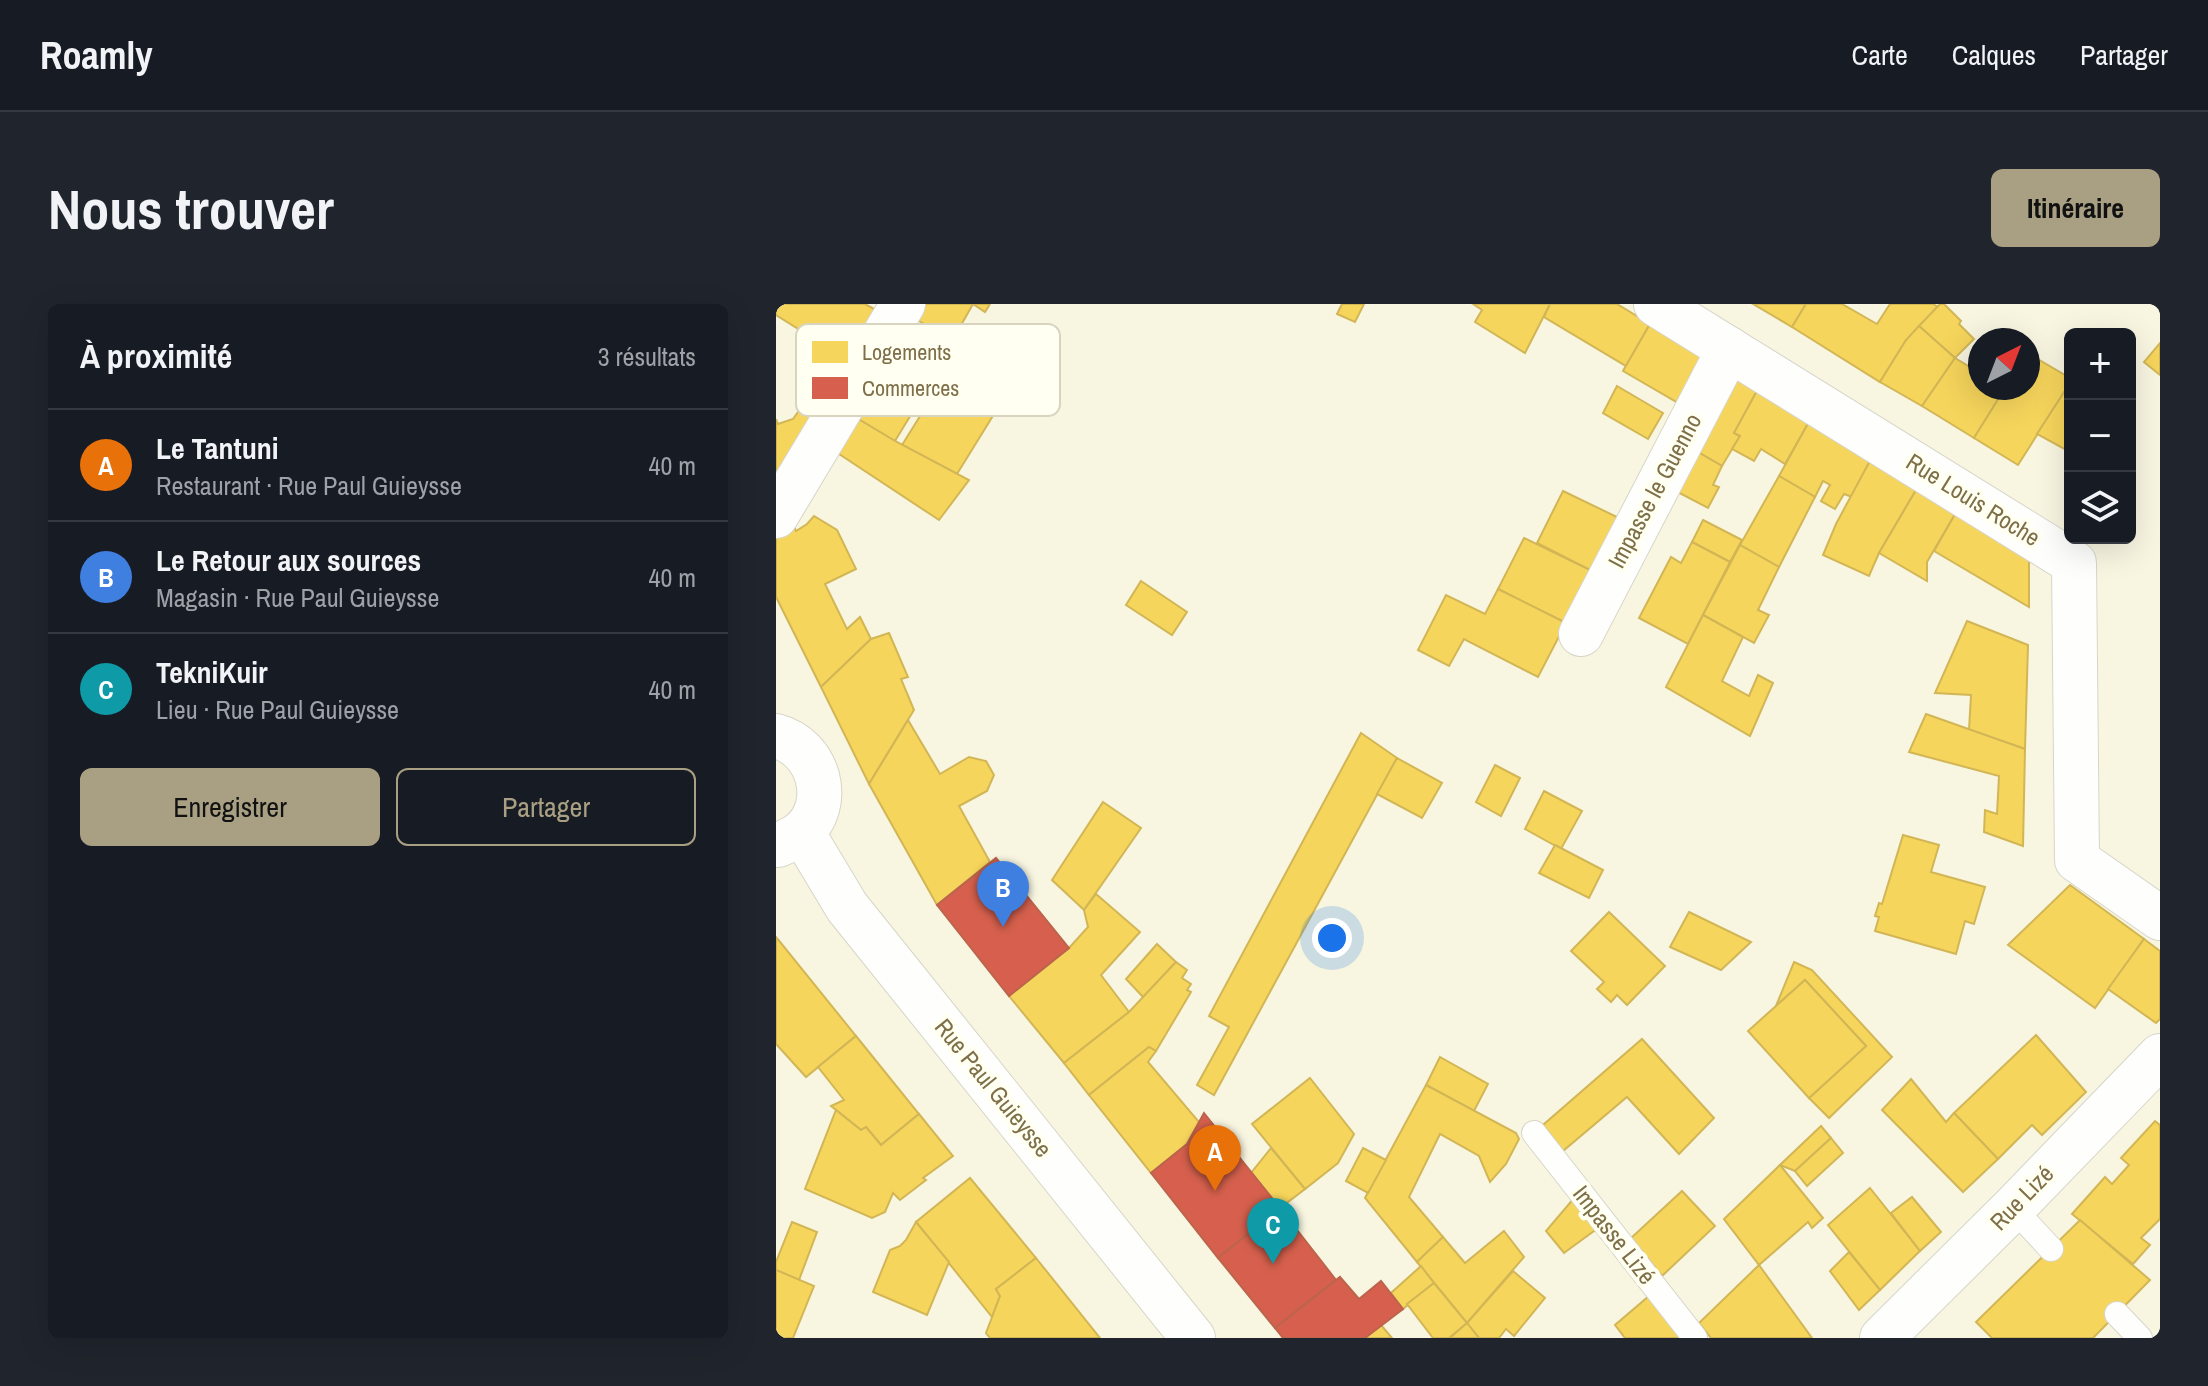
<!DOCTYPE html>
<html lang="fr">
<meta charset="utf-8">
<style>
body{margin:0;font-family:"Archivo Narrow",sans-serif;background:#20242c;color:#f1f3f6}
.controls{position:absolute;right:24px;top:24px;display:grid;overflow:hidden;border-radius:12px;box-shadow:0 8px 32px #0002}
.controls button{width:72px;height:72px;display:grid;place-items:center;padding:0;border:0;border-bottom:2px solid #363941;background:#171b24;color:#f1f3f6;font:40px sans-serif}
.compass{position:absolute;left:1192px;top:24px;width:72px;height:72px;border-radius:50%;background:#171b24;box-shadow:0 8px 32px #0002;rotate:42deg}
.you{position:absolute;left:556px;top:634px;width:28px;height:28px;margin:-20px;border:6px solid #fff;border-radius:50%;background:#1a73e8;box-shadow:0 0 0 12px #1a73e833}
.badge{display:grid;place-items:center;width:52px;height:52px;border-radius:50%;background:#a99f82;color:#fff;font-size:26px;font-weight:700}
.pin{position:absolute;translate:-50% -66px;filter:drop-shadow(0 2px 4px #0008)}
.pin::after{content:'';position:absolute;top:42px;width:28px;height:24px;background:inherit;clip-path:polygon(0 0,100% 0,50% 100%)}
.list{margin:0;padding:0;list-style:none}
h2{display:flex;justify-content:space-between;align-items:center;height:104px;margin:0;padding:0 32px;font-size:34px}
h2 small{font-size:26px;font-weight:400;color:#9ea1a6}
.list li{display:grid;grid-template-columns:52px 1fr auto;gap:24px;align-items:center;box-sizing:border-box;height:112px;padding:0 32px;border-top:2px solid #363941}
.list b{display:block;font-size:30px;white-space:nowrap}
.list p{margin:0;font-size:26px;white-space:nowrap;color:#9ea1a6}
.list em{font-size:26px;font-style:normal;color:#9ea1a6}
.actions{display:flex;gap:16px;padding:24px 32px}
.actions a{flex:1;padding:18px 0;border:2px solid #a99f82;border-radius:12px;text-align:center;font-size:28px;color:#a99f82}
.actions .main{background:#a99f82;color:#111}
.icon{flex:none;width:44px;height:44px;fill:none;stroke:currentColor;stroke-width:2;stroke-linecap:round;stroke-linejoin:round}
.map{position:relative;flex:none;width:1384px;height:1034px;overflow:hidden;border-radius:12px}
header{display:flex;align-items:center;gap:48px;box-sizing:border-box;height:112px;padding:0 40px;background:#171b24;border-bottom:2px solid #363941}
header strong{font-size:38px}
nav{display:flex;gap:44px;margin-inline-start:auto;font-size:28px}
.intro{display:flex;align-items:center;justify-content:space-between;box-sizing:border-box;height:192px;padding:0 48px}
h1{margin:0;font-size:56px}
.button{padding:20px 36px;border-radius:12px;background:#a99f82;color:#111;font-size:28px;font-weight:700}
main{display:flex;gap:48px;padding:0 48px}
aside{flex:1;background:#171b24;border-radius:12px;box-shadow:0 8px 32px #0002}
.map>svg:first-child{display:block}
.residential{fill:#f8f6e1;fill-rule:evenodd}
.homes{fill:#f6d55c;stroke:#d2b656;stroke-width:2}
.shops{fill:#d6604d;stroke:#bc644c;stroke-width:2}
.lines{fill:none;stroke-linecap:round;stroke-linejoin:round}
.service-casing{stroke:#d7d5c9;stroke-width:26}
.minor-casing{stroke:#d7d5c9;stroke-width:46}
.secondary-casing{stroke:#d7d5c7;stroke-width:46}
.service{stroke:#fefefc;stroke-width:24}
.minor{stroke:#fefefc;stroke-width:44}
.secondary{stroke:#fefefc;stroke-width:44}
.labels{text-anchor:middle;stroke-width:8;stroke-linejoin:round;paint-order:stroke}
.street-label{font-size:24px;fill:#7e6f48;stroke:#fffff2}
.key{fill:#fffff2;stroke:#d8d4bf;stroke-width:2}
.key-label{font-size:22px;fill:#7e6f48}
</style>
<header>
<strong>Roamly</strong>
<nav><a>Carte</a><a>Calques</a><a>Partager</a></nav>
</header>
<div class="intro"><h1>Nous trouver</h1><a class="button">Itinéraire</a></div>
<main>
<aside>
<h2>À proximité<small>3 résultats</small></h2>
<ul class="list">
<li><span class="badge" style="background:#e8710a">A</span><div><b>Le Tantuni</b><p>Restaurant · Rue Paul Guieysse</p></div><em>40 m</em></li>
<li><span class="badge" style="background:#3f7fe0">B</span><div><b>Le Retour aux sources</b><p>Magasin · Rue Paul Guieysse</p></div><em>40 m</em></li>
<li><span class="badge" style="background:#0f9aa8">C</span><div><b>TekniKuir</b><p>Lieu · Rue Paul Guieysse</p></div><em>40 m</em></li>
</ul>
<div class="actions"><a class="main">Enregistrer</a><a>Partager</a></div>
</aside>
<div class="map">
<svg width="1384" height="1034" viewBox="0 0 1384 1034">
<rect width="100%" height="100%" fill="#faf9ee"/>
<path class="residential" d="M 0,0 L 1384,0 L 1384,1034 L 0,1034 ZM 1294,30 L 1354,30 L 1354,234 L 1294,234 ZM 1204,36 L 1252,36 L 1252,84 L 1204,84 Z"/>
<g class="homes">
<path d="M 0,0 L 89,0 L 100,6 L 72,56 L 0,11 Z"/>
<path d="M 142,0 L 214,0 L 209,8 L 197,0 L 176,37 L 135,12 Z"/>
<path d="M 566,0 L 588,0 L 579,18 L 561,10 Z"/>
<path d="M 697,0 L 774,0 L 749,49 L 699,18 L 706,6 Z"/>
<path d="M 774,0 L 841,0 L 874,20 L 850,62 L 768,13 Z"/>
<path d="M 977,0 L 1030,0 L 1016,23 Z"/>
<path d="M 1030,0 L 1066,0 L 1101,20 L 1114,0 L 1157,0 L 1162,3 L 1130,36 L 1104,78 L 1016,23 Z"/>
<path d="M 1164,0 L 1168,0 L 1185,17 L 1183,20 L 1198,35 L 1179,54 L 1143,22 Z"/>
<path d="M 874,20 L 927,52 L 904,100 L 847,67 Z"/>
<path d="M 1143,22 L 1179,54 L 1146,102 L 1104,78 L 1130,36 Z"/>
<path d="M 1384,39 L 1384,71 L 1368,58 Z"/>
<path d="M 1179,54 L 1204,69 L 1204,84 L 1229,85 L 1198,134 L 1146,102 Z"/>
<path d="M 1260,54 L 1294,74 L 1294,79 L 1242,161 L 1198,134 L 1229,84 L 1252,84 L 1252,61 Z"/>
<path d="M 952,67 L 982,85 L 958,129 L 964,132 L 946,162 L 915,144 Z"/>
<path d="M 171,69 L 223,102 L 181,170 L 126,141 Z"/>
<path d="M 1294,79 L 1294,148 L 1261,130 Z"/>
<path d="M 841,82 L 887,109 L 872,135 L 827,109 Z"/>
<path d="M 94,85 L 136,109 L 119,137 L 79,113 Z"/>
<path d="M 982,85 L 1034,116 L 1009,160 L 985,145 L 978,157 L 956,145 L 964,132 L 958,129 Z"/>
<path d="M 24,105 L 40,115 L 0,188 L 0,115 L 2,120 L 17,115 Z"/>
<path d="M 79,113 L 119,137 L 193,176 L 163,216 L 60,148 Z"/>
<path d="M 1034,116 L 1096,153 L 1076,193 L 1068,190 L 1059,205 L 1045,197 L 1054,181 L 1047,177 L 1039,193 L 1003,172 Z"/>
<path d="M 915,144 L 946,162 L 937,181 L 943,183 L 932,204 L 894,184 Z"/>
<path d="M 1096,153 L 1143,181 L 1103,249 L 1093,272 L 1047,251 L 1060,220 Z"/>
<path d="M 1003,172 L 1039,193 L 1003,263 L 964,241 Z"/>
<path d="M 1143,181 L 1182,205 L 1151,258 L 1151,277 L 1103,249 Z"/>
<path d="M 787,187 L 843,214 L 816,267 L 761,239 Z"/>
<path d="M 1182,205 L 1253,247 L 1253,303 L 1158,247 Z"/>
<path d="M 13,212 L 20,227 L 31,220 L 38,212 L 61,226 L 80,265 L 49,280 L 71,325 L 84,313 L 95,335 L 45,383 L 0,293 L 0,235 Z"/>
<path d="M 927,216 L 966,236 L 954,258 L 916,238 Z"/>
<path d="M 748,234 L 816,267 L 790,319 L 722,285 Z"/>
<path d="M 916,238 L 954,258 L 912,340 L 863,314 L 895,253 L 905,259 Z"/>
<path d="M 964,241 L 1003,263 L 982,306 L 993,311 L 978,339 L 927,311 Z"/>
<path d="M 365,277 L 411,308 L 396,331 L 350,301 Z"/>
<path d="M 722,285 L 790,319 L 762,373 L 688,335 L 673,362 L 642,346 L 670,291 L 709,310 Z"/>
<path d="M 927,311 L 967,333 L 946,377 L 973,392 L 982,371 L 997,379 L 974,432 L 890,383 Z"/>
<path d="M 1191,317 L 1252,341 L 1249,445 L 1193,426 L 1195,391 L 1159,389 Z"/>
<path d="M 113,329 L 132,373 L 125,375 L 138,406 L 93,480 L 45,383 L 95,335 Z"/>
<path d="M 1150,410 L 1249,445 L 1247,542 L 1208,528 L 1209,506 L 1221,510 L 1223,472 L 1133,448 Z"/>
<path d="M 132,416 L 164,470 L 193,453 L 210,457 L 218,471 L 211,487 L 183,502 L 214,558 L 161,601 L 93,480 Z"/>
<path d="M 585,429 L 621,454 L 438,791 L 421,781 L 453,723 L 433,712 Z"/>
<path d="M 621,454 L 666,479 L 646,514 L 601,490 Z"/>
<path d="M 719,461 L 744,474 L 725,512 L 700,498 Z"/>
<path d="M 768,487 L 806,507 L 785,545 L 749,525 Z"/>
<path d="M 327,498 L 365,524 L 308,606 L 276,576 Z"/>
<path d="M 1127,531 L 1163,541 L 1155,568 L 1209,583 L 1198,620 L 1189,617 L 1180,650 L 1099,627 L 1103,613 L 1099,612 L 1103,599 L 1106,600 Z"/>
<path d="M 779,541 L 827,566 L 813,594 L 763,569 Z"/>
<path d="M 1294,581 L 1368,635 L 1319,704 L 1232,641 Z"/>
<path d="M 320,590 L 364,628 L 325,671 L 353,708 L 288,759 L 233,692 L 293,644 L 312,623 L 308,606 Z"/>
<path d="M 833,608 L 889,662 L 851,701 L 841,691 L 835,698 L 821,685 L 828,678 L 795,647 Z"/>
<path d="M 913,608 L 975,638 L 945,666 L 894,643 Z"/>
<path d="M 0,633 L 80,732 L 30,773 L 0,740 Z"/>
<path d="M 1368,635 L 1384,647 L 1384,715 L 1380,719 L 1332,685 Z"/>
<path d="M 381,640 L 400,658 L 367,693 L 350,675 Z"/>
<path d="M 400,658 L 411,666 L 406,674 L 415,680 L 411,686 L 415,688 L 380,747 L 373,743 L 313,791 L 288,759 L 353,708 Z"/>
<path d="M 1018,658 L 1036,666 L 1116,753 L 1053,814 L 1033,794 L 1090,742 L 1029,676 L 1000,702 Z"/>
<path d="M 1029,676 L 1090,742 L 1033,794 L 972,727 Z"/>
<path d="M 1260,731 L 1310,788 L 1266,831 L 1256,821 L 1222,855 L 1178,809 Z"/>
<path d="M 80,732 L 143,810 L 105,841 L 90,823 L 85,826 L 55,802 L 68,796 L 42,763 Z"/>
<path d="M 866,735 L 938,814 L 903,850 L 851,793 L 787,847 L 767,821 Z"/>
<path d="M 373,743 L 380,747 L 372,758 L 423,818 L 411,840 L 375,869 L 313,791 Z"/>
<path d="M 664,753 L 712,780 L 698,807 L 650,781 Z"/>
<path d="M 534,774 L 578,830 L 562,859 L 529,885 L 476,820 Z"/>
<path d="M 1135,775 L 1170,818 L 1178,809 L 1222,855 L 1187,888 L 1106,806 Z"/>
<path d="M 650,781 L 740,829 L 743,835 L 730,860 L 714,878 L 703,852 L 664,830 L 633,893 L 667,933 L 641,958 L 589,894 Z"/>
<path d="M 60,806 L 85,826 L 90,823 L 105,841 L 143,810 L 177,852 L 147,874 L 150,876 L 124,896 L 117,889 L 109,908 L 96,914 L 29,885 Z"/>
<path d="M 1379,817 L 1384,821 L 1384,915 L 1365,934 L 1374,941 L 1357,960 L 1296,910 L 1329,873 L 1336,880 L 1353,861 L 1345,854 Z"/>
<path d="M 1045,822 L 1055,834 L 1019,867 L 1004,861 Z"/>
<path d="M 1055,834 L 1067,849 L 1031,882 L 1019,867 Z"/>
<path d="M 495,844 L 529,885 L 504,904 L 475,869 Z"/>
<path d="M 587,844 L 610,856 L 592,889 L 570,877 Z"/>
<path d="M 1004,861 L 1047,914 L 1036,924 L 1032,918 L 983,961 L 948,915 Z"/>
<path d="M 194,874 L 260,954 L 220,985 L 224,992 L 216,1013 L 140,918 Z"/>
<path d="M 1094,884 L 1144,947 L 1104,986 L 1052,921 Z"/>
<path d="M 906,887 L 939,922 L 886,972 L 855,934 Z"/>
<path d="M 1136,893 L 1165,928 L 1144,947 L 1115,909 Z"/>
<path d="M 798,894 L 822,924 L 788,949 L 770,927 Z"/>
<path d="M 1304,916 L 1374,976 L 1317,1034 L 1216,1034 L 1200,1018 Z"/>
<path d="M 16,918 L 41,928 L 23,976 L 0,966 L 0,958 Z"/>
<path d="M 140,918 L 173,958 L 151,1011 L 97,988 L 114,946 L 124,942 L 130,936 Z"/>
<path d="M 728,927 L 748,953 L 691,1019 L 641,958 L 667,933 L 689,959 Z"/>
<path d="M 1073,948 L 1104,986 L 1083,1006 L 1054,967 Z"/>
<path d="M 260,954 L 324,1034 L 214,1034 L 210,1029 L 224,992 L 220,985 Z"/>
<path d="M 983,961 L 1036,1034 L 935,1034 L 923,1019 Z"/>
<path d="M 645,962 L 658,979 L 627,1005 L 615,989 Z"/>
<path d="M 0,966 L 38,982 L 17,1034 L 0,1034 Z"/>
<path d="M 737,967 L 769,994 L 738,1032 L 730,1025 L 723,1034 L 703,1034 L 691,1019 Z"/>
<path d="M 658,979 L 691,1019 L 673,1034 L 657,1034 L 631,1000 Z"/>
<path d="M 873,992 L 906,1034 L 849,1034 L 839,1021 Z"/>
<path d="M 691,1019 L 703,1034 L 673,1034 L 675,1033 Z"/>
<path d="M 605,1021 L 616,1034 L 589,1034 Z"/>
</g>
<g class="shops">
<path d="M 220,554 L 293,644 L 233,692 L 161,601 Z"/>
<path d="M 428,809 L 504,904 L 442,954 L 375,869 L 411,840 Z"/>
<path d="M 504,904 L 560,976 L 499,1024 L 442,954 Z"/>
<path d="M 564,973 L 583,995 L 605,977 L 627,1005 L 589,1034 L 507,1034 L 499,1024 Z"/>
</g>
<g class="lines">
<g class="service-casing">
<g id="service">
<path d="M 758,829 L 919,1034"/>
<path d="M 1237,904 L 1275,945"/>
<path d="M 1341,1010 L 1364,1034"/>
</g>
</g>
<g class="minor-casing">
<g id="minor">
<path d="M 880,0 L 1298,259 L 1301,556 L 1384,614"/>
<path d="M 0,212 L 127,0"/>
<path d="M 805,330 L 953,45"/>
<path d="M 1106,1034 L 1237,904 L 1384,752"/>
</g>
</g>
<g class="secondary-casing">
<g id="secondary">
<path d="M 0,432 C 43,443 59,500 25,529 C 19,534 9,538 2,541"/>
<path d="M 26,528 L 71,603 L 417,1034"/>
</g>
</g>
<use href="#service" class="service"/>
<use href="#minor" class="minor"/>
<use href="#secondary" class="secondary"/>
</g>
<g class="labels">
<g class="street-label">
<text transform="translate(879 187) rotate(-62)" y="8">Impasse le Guenno</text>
<text transform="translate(1197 196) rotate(32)" y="8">Rue Louis Roche</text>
<text transform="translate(217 784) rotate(51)" y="8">Rue Paul Guieysse</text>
<text transform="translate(1246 894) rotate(-46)" y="8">Rue Lizé</text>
<text transform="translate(838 931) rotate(52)" y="8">Impasse Lizé</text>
</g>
</g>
<rect x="20" y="20" width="264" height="92" rx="12" class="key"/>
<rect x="36" y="37" width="36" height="22" fill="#f6d55c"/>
<rect x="36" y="73" width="36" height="22" fill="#d6604d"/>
<g class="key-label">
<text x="86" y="56">Logements</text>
<text x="86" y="92">Commerces</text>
</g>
</svg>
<div class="controls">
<button>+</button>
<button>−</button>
<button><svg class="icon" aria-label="layers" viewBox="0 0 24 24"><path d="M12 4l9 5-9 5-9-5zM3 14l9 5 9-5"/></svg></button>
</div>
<svg class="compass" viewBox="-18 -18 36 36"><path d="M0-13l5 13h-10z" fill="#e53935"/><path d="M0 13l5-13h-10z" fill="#9ea1a6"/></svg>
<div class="you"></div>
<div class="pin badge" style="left:439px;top:887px;background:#e8710a">A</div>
<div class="pin badge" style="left:227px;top:623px;background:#3f7fe0">B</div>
<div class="pin badge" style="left:497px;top:960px;background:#0f9aa8">C</div>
</div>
</main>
